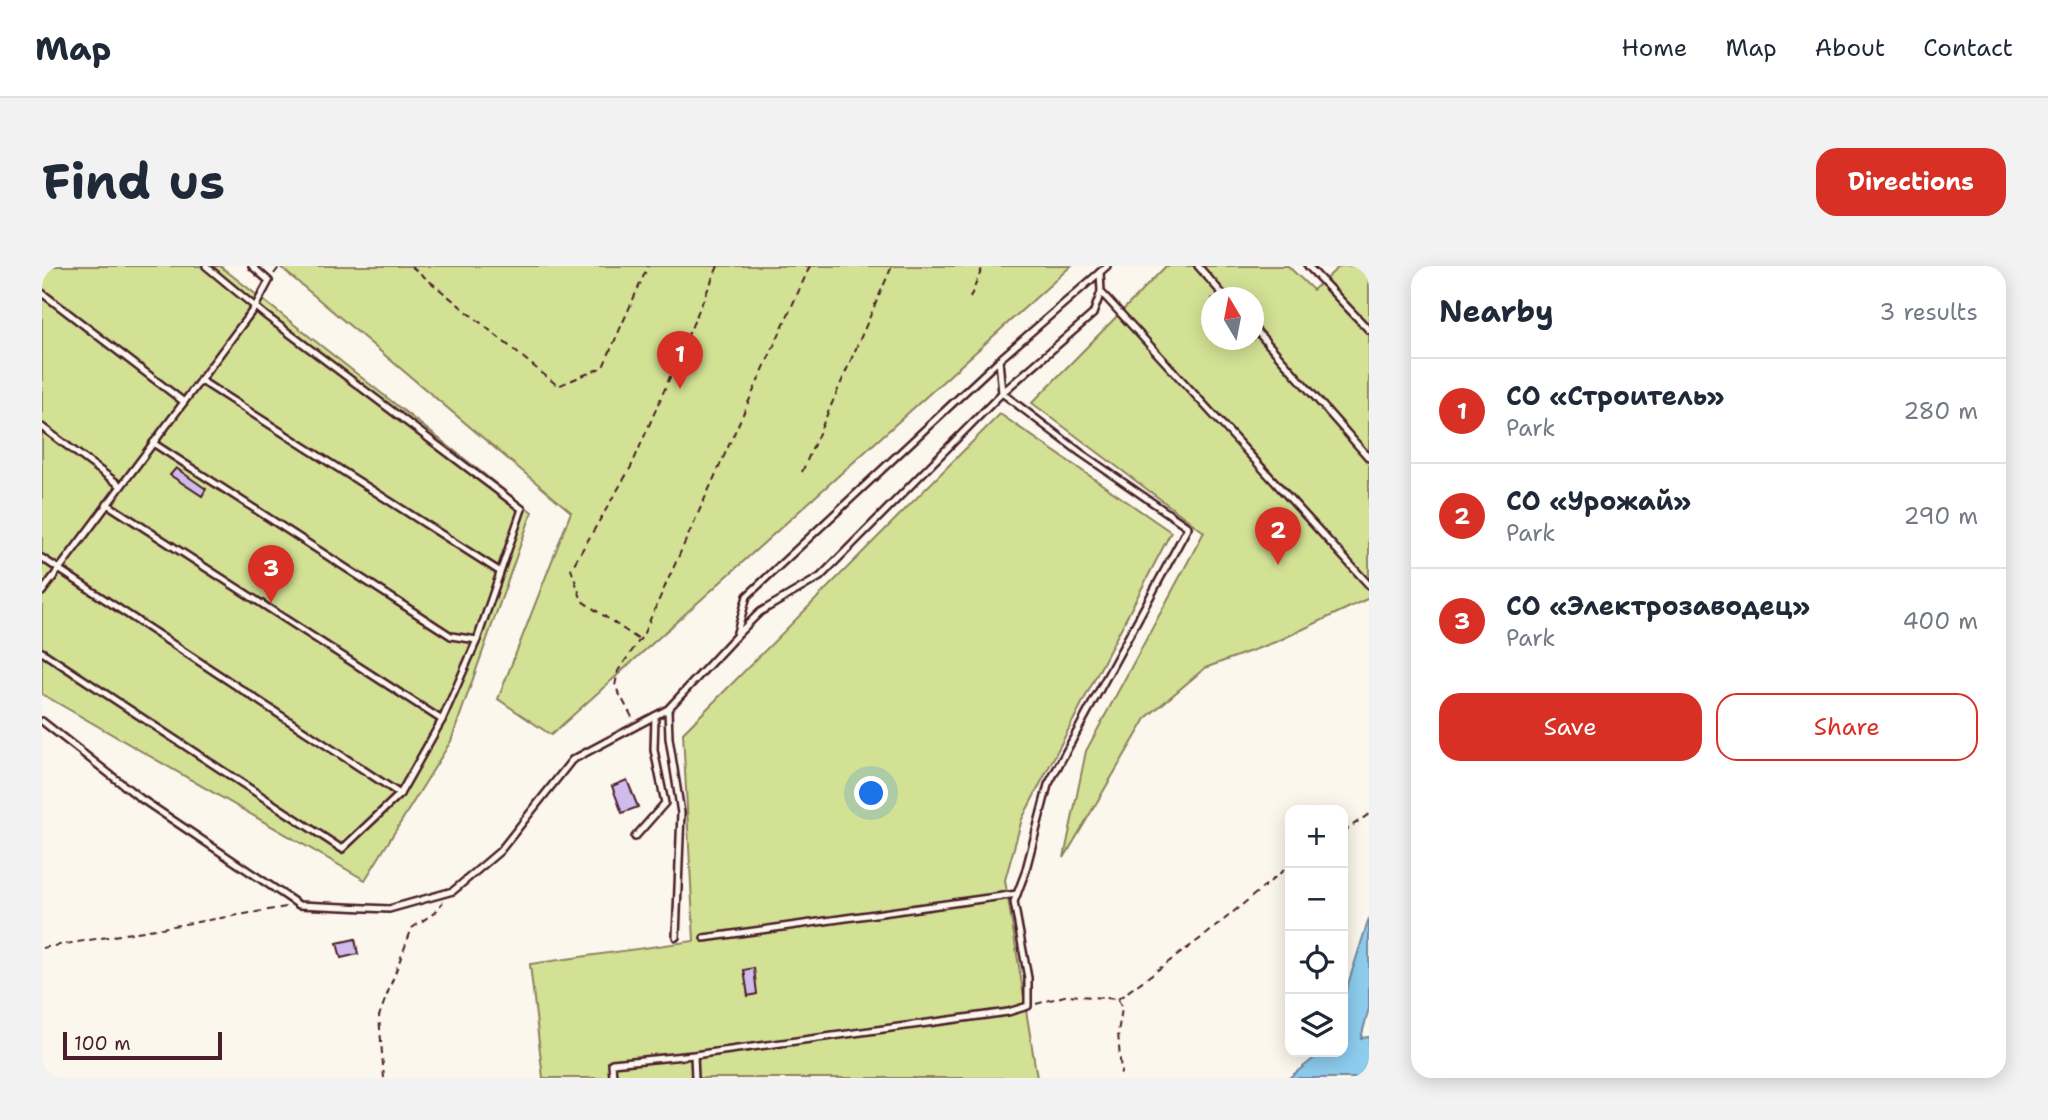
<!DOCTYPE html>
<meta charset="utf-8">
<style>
body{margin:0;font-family:"Shantell Sans",sans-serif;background:#f2f2f3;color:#1f2937}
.controls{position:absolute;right:21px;bottom:21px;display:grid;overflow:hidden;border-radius:14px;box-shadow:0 4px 18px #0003}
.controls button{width:63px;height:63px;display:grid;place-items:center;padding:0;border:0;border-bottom:2px solid #e0e1e3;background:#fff;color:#1f2937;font:35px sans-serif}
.compass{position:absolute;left:1159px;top:21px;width:63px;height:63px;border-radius:50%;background:#fff;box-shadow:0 4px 18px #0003;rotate:350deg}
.scale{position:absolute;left:21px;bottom:18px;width:159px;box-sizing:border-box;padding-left:7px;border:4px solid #4a1f2b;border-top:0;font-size:19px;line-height:24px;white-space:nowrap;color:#4a1f2b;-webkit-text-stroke:5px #fbf7ec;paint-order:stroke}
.you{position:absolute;left:830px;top:528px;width:24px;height:24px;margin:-18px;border:5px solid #fff;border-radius:50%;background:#1a73e8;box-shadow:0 0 0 10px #1a73e833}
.badge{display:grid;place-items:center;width:46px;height:46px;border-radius:50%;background:#d93025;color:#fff;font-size:23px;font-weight:700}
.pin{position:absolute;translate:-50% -58px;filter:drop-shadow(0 2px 4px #0008)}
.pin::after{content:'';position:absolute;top:37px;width:24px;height:21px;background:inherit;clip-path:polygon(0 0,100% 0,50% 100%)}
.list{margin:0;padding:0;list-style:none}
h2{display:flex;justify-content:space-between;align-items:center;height:91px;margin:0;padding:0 28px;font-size:30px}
h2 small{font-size:23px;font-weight:400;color:#747a83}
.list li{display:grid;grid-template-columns:46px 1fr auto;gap:21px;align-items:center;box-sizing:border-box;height:105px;padding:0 28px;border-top:2px solid #e0e1e3}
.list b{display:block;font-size:26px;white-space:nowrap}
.list p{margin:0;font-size:23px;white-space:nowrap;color:#747a83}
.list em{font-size:23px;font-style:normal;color:#747a83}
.actions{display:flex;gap:14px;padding:21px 28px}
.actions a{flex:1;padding:16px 0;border:2px solid #d93025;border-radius:21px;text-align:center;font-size:24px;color:#d93025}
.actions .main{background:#d93025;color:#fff}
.icon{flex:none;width:38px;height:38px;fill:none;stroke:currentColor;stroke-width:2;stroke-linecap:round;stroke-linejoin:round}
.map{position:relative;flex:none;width:1327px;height:812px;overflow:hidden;border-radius:21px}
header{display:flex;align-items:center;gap:42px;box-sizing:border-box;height:98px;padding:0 35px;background:#fff;border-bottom:2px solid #e0e1e3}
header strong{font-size:33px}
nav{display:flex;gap:38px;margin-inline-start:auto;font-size:24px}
.intro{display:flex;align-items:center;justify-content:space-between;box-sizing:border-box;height:168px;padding:0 42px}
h1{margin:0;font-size:49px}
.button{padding:18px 32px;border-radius:21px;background:#d93025;color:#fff;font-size:24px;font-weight:700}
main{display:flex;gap:42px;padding:0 42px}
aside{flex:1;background:#fff;border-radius:21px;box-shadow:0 4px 18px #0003}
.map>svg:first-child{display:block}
.green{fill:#d3e194;stroke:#8e8060;stroke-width:2;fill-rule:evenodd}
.water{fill:#8eccee;stroke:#7387a0;stroke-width:2}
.building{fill:#cfbcec;stroke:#4a1f2b;stroke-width:2}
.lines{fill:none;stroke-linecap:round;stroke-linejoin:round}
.lane-casing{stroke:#4a1f2b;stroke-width:10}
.path{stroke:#4a1f2b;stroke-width:2;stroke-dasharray:7 5;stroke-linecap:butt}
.lane{stroke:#fbf7ec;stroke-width:5}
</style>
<header>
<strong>Map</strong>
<nav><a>Home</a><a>Map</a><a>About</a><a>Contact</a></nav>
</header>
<div class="intro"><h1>Find us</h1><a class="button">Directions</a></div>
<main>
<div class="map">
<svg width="1327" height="812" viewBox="0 0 1327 812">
<rect width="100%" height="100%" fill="#fbf7ec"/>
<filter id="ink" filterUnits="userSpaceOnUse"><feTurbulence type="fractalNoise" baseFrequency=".0143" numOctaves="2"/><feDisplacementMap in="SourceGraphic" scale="14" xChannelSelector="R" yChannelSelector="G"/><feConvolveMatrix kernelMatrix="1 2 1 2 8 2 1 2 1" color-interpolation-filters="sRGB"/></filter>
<g filter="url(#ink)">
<g class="green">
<path d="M 0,0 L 178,0 L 490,246 L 409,475 L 323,614 L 0,428 Z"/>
<path d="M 237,0 L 1029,0 L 509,469 L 456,433 L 529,246 Z"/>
<path d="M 1124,0 L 1246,0 L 1271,24 L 1298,0 L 1327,0 L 1327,332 L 1236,375 L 1163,402 L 1105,451 L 1022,592 L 1044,485 L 1162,266 L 990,137 ZM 1170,32 L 1212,32 L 1212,74 L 1170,74 Z"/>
<path d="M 958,148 L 1129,266 L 980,553 L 963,614 L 995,812 L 501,812 L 488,698 L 652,675 L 641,467 Z"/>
</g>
<path class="water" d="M 1327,652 L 1327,742 L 1319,772 L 1327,771 L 1327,812 L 1247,812 L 1280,786 L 1301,786 L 1301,734 Z"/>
<g class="building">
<path d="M 134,202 L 164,223 L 160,230 L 128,209 Z"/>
<path d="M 585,514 L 596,541 L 580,547 L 570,520 Z"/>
<path d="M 313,673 L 316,688 L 299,692 L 295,677 Z"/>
<path d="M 712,702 L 715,728 L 706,730 L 702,704 Z"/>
</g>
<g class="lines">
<g class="lane-casing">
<g id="lane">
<path d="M 1156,0 L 1184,32"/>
<path d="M 1266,0 L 1327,64"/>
<path d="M 1059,26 L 1327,319"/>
<path d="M 0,27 L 142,136"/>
<path d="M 1212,62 L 1327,192"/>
<path d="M 158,114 L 457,305"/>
<path d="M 0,161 L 79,220"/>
<path d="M 111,177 L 409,370 L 435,374"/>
<path d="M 65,238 L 400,454"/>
<path d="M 0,292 L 358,528"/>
<path d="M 0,326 L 213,41 L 227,15 L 210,0"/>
<path d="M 694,370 L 718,346 L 778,311 L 960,127 L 1051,48 L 1059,26 L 1058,6"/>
<path d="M 0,386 L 300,583 L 358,528 L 400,454 L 435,374 L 480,243 L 223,49 L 164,0"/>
<path d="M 626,443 L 627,472 L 639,547 L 634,671"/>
<path d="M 0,455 L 98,532 L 257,639 L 347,643 L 411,625 L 458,585 L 530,494 L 626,443 L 694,370 L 705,330 L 957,94 L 1065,0"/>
<path d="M 593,571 L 623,537 L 612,484 L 613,450"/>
<path d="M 662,672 L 975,628"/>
<path d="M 652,789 L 653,812"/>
<path d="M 571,812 L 570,797 L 652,789 L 966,746 L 986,740 L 986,712 L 972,636 L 983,607 L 1006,519 L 1146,261 L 1039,187 L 960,127 L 957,94"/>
</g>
</g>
<g class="path">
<path d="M 369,0 L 516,120 L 561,101 L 606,0"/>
<path d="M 232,8 L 238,0"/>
<path d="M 928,32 L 941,0"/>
<path d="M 760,206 L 850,0"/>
<path d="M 596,373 L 540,335 L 529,303 L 589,201 L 676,0"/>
<path d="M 590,451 L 573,420 L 576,405 L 601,369 L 768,0"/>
<path d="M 1301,566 L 1327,548"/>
<path d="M 1301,619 L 1303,624"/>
<path d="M 0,682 L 244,641"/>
<path d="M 1076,733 L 1166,667 L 1248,599"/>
<path d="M 994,738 L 1026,729 L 1076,733 L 1080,743 L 1076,766 L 1079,808"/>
<path d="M 342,812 L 337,750 L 370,662 L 392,647 L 401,636"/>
</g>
<use href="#lane" class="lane"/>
</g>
</g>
</svg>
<div class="controls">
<button>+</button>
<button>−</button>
<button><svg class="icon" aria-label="locate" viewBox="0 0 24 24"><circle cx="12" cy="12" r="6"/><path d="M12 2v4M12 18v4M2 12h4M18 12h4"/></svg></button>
<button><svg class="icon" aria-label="layers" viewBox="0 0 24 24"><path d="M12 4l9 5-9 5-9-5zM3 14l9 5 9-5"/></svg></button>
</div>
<svg class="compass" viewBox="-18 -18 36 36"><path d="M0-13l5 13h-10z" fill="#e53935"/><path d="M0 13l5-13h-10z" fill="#747a83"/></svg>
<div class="scale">100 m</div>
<div class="you"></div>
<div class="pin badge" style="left:638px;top:123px">1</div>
<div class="pin badge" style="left:1236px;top:299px">2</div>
<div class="pin badge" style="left:229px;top:337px">3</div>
</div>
<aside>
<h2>Nearby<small>3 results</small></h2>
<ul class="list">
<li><span class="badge">1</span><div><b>СО «Строитель»</b><p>Park</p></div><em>280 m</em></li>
<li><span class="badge">2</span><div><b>СО «Урожай»</b><p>Park</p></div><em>290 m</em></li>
<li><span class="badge">3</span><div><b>СО «Электрозаводец»</b><p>Park</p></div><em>400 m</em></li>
</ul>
<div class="actions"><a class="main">Save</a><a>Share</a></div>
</aside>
</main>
